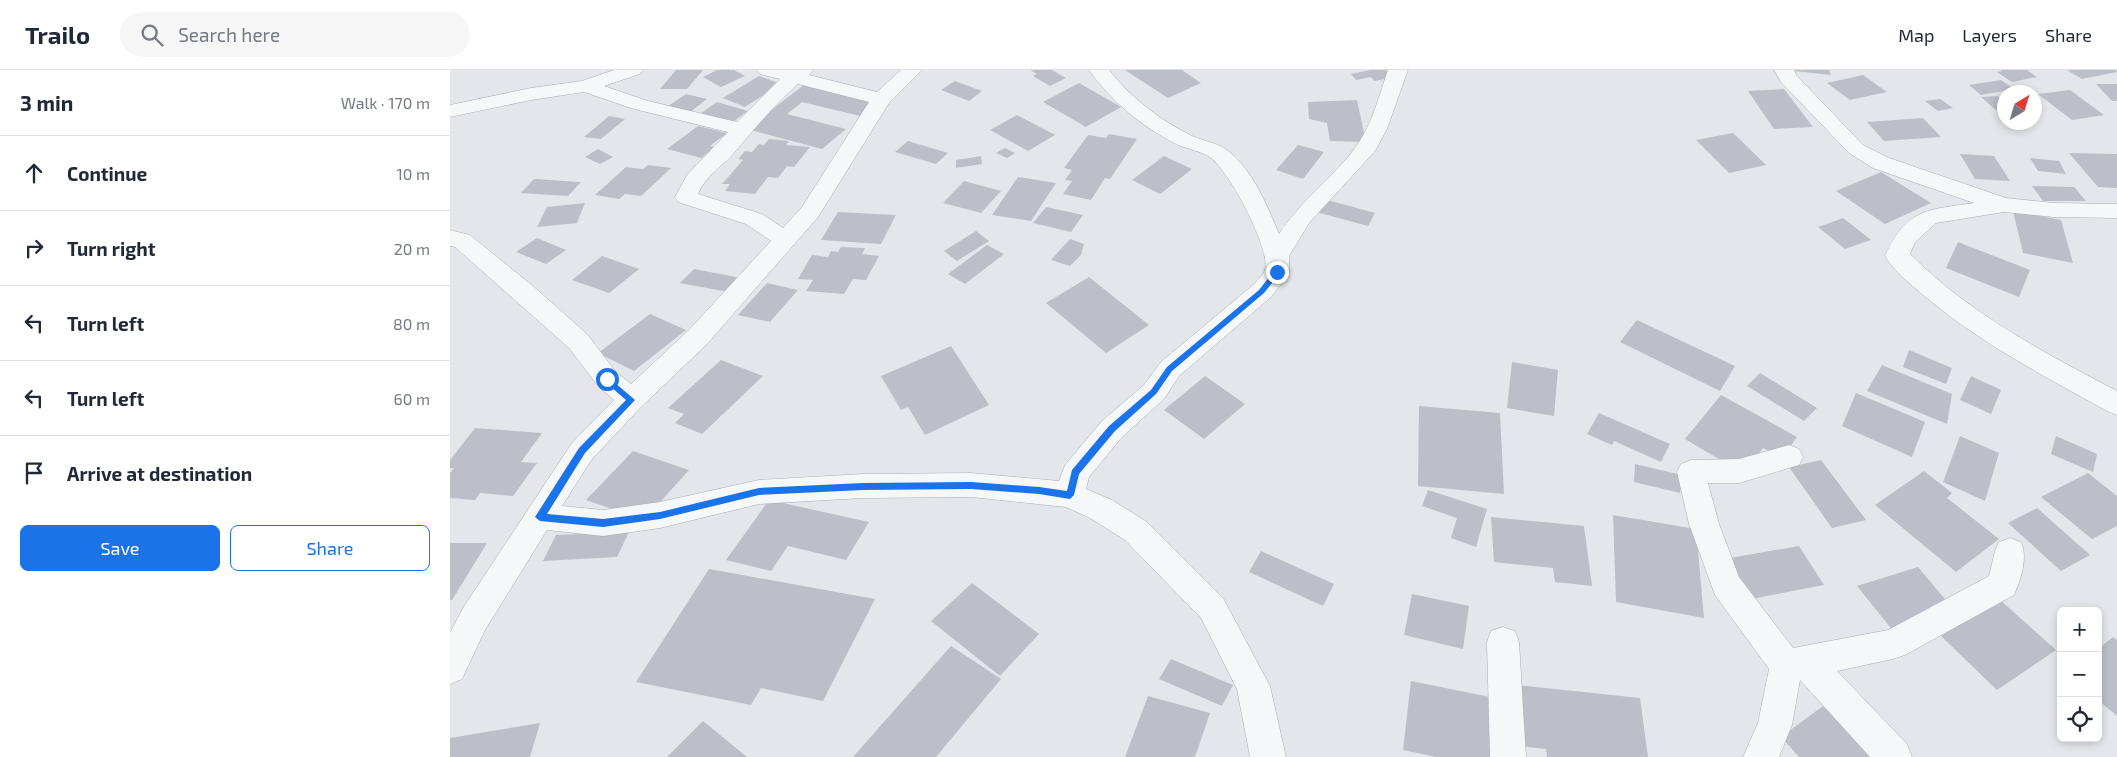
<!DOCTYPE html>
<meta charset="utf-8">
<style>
body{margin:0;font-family:"Exo 2",sans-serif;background:#f6f6f7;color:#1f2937}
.controls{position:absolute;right:15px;bottom:15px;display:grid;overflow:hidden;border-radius:8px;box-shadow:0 2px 8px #0003}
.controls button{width:45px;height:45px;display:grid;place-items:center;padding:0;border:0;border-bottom:1px solid #e0e1e3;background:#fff;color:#1f2937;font:25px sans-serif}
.compass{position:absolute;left:1547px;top:15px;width:45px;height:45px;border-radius:50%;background:#fff;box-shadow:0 2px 8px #0003;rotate:38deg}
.stop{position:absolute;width:15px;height:15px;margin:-11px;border:4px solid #1a73e8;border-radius:50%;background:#fff}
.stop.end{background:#1a73e8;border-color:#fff;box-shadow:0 1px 5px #0008}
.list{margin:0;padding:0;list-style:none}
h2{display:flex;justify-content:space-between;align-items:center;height:65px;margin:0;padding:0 20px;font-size:21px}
h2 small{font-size:16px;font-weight:400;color:#747a83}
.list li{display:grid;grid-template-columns:32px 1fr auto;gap:15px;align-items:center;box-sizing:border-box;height:75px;padding:0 20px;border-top:1px solid #e0e1e3}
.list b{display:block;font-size:19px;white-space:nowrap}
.list em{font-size:16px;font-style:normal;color:#747a83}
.actions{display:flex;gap:10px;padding:15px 20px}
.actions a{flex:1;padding:11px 0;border:1px solid #1a73e8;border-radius:8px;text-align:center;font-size:18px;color:#1a73e8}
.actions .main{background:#1a73e8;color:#fff}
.icon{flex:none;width:28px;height:28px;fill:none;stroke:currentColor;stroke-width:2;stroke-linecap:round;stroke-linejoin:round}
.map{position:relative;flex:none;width:1667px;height:687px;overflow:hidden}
header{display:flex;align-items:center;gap:30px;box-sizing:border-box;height:70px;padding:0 25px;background:#fff;border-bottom:1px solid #e0e1e3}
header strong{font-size:24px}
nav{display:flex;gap:28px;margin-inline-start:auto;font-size:18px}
.search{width:350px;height:45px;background:#f6f6f7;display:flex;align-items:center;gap:12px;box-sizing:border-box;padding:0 18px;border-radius:28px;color:#747a83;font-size:19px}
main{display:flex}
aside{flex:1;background:#fff}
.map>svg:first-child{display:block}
.building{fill:#bcbfc7}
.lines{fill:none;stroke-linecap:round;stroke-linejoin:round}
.minor-casing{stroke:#a9adb5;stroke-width:1}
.minor{fill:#f6f7f9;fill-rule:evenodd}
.route{fill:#1a73e8}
</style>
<header>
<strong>Trailo</strong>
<div class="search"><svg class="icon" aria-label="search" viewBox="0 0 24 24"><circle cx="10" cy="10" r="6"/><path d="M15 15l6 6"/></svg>Search here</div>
<nav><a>Map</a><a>Layers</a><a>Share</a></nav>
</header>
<main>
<aside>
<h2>3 min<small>Walk · 170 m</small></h2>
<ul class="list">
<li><svg class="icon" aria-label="ahead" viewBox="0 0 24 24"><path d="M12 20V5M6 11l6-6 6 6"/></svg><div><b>Continue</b></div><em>10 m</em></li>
<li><svg class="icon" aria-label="right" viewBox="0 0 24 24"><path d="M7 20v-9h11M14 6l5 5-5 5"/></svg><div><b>Turn right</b></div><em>20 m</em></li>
<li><svg class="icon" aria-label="left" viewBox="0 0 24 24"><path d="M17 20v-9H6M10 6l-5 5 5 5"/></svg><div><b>Turn left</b></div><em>80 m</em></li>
<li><svg class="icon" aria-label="left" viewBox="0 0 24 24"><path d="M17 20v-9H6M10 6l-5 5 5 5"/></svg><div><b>Turn left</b></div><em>60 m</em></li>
<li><svg class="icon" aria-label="arrive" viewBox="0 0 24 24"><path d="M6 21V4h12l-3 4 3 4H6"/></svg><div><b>Arrive at destination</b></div></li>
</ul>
<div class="actions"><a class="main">Save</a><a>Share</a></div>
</aside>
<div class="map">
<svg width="1667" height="687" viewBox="0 0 1667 687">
<rect width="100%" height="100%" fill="#e4e6eb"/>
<g class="building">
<path d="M 226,0 L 253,0 L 237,19 L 210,19 Z"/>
<path d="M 267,0 L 284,0 L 295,6 L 271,17 L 253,7 Z"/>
<path d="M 580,0 L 602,0 L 616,8 L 600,16 L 583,6 L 587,4 Z"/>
<path d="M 675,0 L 732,0 L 751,13 L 718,28 Z"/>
<path d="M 921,0 L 936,0 L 942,8 L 924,11 L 921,7 L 906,10 L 901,4 Z"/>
<path d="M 1345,0 L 1379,0 L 1381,5 L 1344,1 Z"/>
<path d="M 1551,0 L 1577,0 L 1587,7 L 1562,12 L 1547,2 L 1552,1 Z"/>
<path d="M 1617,0 L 1666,0 L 1667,2 L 1632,9 Z"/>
<path d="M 1413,5 L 1437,22 L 1400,30 L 1377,13 Z"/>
<path d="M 309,6 L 331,14 L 295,37 L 273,28 Z"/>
<path d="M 1551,10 L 1564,19 L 1531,25 L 1519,15 Z"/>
<path d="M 505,11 L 532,21 L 519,31 L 491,20 Z"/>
<path d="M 629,13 L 671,37 L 636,57 L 593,32 Z"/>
<path d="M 355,14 L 427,32 L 410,46 L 352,32 L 337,44 L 396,59 L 372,79 L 297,59 Z"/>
<path d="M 1646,14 L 1667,14 L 1667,31 L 1662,31 Z"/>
<path d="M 1334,19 L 1363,57 L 1324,59 L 1298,21 Z"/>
<path d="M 1620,20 L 1654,45 L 1622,50 L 1588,24 Z"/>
<path d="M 236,24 L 257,29 L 239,43 L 217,37 Z"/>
<path d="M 1547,26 L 1554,32 L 1554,47 L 1531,27 Z"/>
<path d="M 1490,29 L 1503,38 L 1488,41 L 1475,31 Z"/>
<path d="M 907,30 L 916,72 L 880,71 L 877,53 L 859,49 L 858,32 Z"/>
<path d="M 267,32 L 298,41 L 280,54 L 248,45 Z"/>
<path d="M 567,45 L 605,65 L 578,81 L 540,60 Z"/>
<path d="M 159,46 L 175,49 L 151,69 L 134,67 Z"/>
<path d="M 1473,48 L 1491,67 L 1434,71 L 1417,52 Z"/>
<path d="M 248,56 L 277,63 L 260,76 L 265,77 L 251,88 L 217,79 Z"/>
<path d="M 1283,63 L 1316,95 L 1279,103 L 1246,70 Z"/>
<path d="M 659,64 L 687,69 L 660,109 L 655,108 L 641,130 L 613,124 L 622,111 L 615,110 L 622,100 L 614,98 L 638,65 L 656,68 Z"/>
<path d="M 319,69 L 339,71 L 336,75 L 360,77 L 344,97 L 337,96 L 328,108 L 318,107 L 305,124 L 275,121 L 280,114 L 272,114 L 293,90 L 288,89 L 295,81 L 302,82 L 309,74 L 314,75 Z"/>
<path d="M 458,71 L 498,83 L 486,94 L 445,82 Z"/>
<path d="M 848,75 L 874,82 L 853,109 L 826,100 Z"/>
<path d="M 555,78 L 565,83 L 557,88 L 546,83 Z"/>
<path d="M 148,79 L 163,87 L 150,94 L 135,87 Z"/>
<path d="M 1619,83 L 1667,84 L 1667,118 L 1648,117 Z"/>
<path d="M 1510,84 L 1544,86 L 1560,111 L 1525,109 Z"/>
<path d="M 531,86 L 532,94 L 506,98 L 506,90 Z"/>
<path d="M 714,86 L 742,99 L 710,124 L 682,110 Z"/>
<path d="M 1580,88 L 1609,91 L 1616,104 L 1588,101 Z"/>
<path d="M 198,95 L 221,98 L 191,126 L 175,124 L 169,129 L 145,125 L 176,97 L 193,99 Z"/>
<path d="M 1431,102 L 1481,133 L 1435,154 L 1386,121 Z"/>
<path d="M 568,107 L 606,113 L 581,151 L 542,145 Z"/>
<path d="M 84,109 L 131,112 L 118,126 L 71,123 Z"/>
<path d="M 514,111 L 551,121 L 531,143 L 493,133 Z"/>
<path d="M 1582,116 L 1624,117 L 1636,131 L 1593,131 Z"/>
<path d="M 874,129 L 925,143 L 918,156 L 866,142 Z"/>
<path d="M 135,133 L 127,153 L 87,157 L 97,137 Z"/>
<path d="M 596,137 L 633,145 L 621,162 L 583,153 Z"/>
<path d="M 1563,141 L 1611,150 L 1623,193 L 1573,183 Z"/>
<path d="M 388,142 L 446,145 L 431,174 L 371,170 Z"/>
<path d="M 1393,148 L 1421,170 L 1395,179 L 1368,157 Z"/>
<path d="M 526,161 L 539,171 L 507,191 L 494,181 Z"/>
<path d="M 87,168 L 116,180 L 96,194 L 66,182 Z"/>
<path d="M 620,169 L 634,174 L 631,185 L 620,196 L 601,190 Z"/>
<path d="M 1508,172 L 1580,200 L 1569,227 L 1496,198 Z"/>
<path d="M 537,175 L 554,184 L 515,214 L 498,204 Z"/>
<path d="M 391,177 L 415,178 L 412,184 L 429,186 L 416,210 L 403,209 L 394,224 L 356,221 L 363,210 L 348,209 L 362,185 L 378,187 L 381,181 L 388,182 Z"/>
<path d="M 152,186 L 189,199 L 159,223 L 122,210 Z"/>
<path d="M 244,199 L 291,208 L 278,222 L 230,213 Z"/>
<path d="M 639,207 L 699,255 L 656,283 L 596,233 Z"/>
<path d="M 317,213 L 348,220 L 320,252 L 288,245 Z"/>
<path d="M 200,244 L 236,260 L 184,301 L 148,283 Z"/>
<path d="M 1187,250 L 1285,296 L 1270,321 L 1170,272 Z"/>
<path d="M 501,276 L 539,335 L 475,365 L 458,337 L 451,340 L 431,306 Z"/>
<path d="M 1459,280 L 1502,298 L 1496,314 L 1453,297 Z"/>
<path d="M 271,290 L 313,306 L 252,364 L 225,353 L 234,344 L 218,338 Z"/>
<path d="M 1062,292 L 1108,300 L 1104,346 L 1057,338 Z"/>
<path d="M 1432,295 L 1502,324 L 1497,354 L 1417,321 Z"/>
<path d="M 1310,303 L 1367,338 L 1354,351 L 1297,316 Z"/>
<path d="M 755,306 L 795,334 L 754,369 L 714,340 Z"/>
<path d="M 1521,306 L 1551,320 L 1541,344 L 1510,330 Z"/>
<path d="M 1406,323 L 1475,352 L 1462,387 L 1392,356 Z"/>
<path d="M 1271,325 L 1347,367 L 1332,388 L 1313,378 L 1294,404 L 1235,369 Z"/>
<path d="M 969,336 L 1050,343 L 1054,424 L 968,416 Z"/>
<path d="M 1149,343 L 1220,374 L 1211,392 L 1164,371 L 1162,375 L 1137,364 Z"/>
<path d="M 25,358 L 92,363 L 71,392 L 87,393 L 63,426 L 30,423 L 25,430 L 0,428 L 0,403 L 4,398 L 0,398 L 0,390 Z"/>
<path d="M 1510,366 L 1549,383 L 1535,431 L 1493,412 Z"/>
<path d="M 1606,366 L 1647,384 L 1643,402 L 1601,384 Z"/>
<path d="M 183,381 L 239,400 L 203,440 L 182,446 L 136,430 Z"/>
<path d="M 1371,390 L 1416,450 L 1382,458 L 1339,397 Z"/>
<path d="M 1185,394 L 1232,405 L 1230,423 L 1184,412 Z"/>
<path d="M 1474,401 L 1502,423 L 1497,428 L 1549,469 L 1506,502 L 1425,435 Z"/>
<path d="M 1638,403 L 1667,426 L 1667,456 L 1642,469 L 1591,427 Z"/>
<path d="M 978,420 L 1037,439 L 1026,477 L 1001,468 L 1007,448 L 972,436 Z"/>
<path d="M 319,430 L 419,452 L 396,490 L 338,476 L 321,501 L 276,490 Z"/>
<path d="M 1587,438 L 1640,485 L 1611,501 L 1558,453 Z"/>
<path d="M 1163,445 L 1246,459 L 1254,548 L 1166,532 Z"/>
<path d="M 1041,447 L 1134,456 L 1142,516 L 1105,512 L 1103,498 L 1044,492 Z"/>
<path d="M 179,462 L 167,487 L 93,491 L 106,465 Z"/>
<path d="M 0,473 L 37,473 L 2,530 L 0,530 Z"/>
<path d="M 1349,476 L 1374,515 L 1291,531 L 1268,490 Z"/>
<path d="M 811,481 L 884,514 L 873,536 L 799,502 Z"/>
<path d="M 1468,497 L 1505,541 L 1444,562 L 1407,516 Z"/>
<path d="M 259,499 L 425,529 L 373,631 L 311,618 L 301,635 L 186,612 Z"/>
<path d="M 522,513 L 589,564 L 550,606 L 481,551 Z"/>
<path d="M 962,524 L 1019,536 L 1013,579 L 954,565 Z"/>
<path d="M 1549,529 L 1606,580 L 1547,620 L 1491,566 Z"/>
<path d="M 1663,567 L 1667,570 L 1667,646 L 1648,630 L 1648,579 Z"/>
<path d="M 501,576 L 551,609 L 486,687 L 403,687 Z"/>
<path d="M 721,589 L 783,615 L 772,636 L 709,609 Z"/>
<path d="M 961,611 L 1050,629 L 1046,687 L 986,687 L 953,680 Z"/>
<path d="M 1067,615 L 1190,628 L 1198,687 L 1097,687 L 1096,679 L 1070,676 Z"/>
<path d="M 698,626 L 760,643 L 745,687 L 675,687 Z"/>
<path d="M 1373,636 L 1422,687 L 1349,687 L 1331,667 Z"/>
<path d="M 253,651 L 297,687 L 217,687 Z"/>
<path d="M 90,653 L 80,687 L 0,687 L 0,668 Z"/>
</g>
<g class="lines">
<g class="minor-casing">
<g id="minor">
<path d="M 164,0 L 193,0 L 190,4 L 154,16 L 198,31 L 287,52 L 330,9 L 310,4 L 307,0 L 363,0 L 359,5 L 427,22 L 451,0 L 472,0 L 439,33 L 368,147 L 257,274 L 191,337 L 142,389 L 112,436 L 153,440 L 210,432 L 309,410 L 413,404 L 521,403 L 609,411 L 615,395 L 652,351 L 694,315 L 711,292 L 803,215 C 807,211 813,205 815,200 C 821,179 779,101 761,88 C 751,81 737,79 726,74 C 691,56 662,32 639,0 L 659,0 C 681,28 710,50 742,66 C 754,71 767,73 777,80 C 803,100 817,135 829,164 C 852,129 882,109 905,78 C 922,56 929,25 938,0 L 958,0 L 937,59 L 925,81 L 859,153 L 839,186 L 839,202 L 836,208 L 821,227 L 729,306 L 714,329 L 672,367 L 639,407 L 636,419 L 662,430 L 697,452 L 773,528 L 820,616 L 836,687 L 800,687 L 787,619 L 751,548 L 675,470 L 640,448 L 616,437 L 521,427 L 413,428 L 309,434 L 210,458 L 153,466 L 97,460 L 35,560 L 12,609 L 0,614 L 0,563 L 13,538 L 122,373 L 164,330 L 148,316 L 119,278 L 5,177 L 0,176 L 0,160 L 20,165 L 84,217 L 137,264 L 166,302 L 181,314 L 239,260 L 321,171 L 296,154 L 228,132 L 225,127 L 237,105 L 278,62 L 184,39 L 134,22 L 81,30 L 0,47 L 0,35 L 81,18 L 132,11 ZM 348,14 L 419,32 L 352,137 L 333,158 L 312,144 L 248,124 C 255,106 272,97 284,83 C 305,58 324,35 348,14 Z"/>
<path d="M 1324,0 L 1344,0 L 1346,5 L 1413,75 L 1439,88 L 1556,128 L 1604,133 L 1667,134 L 1667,148 L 1604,147 L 1554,142 L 1486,153 L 1465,172 L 1460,184 C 1520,244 1593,282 1667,321 L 1667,345 L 1657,341 C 1594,306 1528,272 1472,224 C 1459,213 1444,201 1435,186 C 1457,138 1477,140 1524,133 L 1423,98 L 1399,83 L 1331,12 Z"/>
<path d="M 1339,375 L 1349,379 L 1353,387 L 1349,395 L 1289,413 L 1258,413 L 1269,454 L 1289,507 L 1343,578 L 1438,560 L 1539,506 L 1545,481 L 1549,472 L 1560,468 L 1571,472 C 1578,487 1571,510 1564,525 L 1455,585 L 1443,589 L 1387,601 L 1457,674 L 1462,687 L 1420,687 L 1350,610 L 1342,655 L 1329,687 L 1293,687 L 1308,653 L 1319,599 L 1265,525 L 1239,454 L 1227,402 L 1231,394 L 1241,390 L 1289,389 Z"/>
<path d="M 1053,557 L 1065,561 L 1069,572 L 1076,687 L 1040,687 L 1037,572 L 1041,561 Z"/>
</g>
</g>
<use href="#minor" class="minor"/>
</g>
<path class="route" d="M 824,201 L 831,202 L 814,223 L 722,301 L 706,324 L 665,361 L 629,404 L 624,425 L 620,429 L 589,424 L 521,419 L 413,420 L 309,425 L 210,449 L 153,457 L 90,451 L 85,447 L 129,378 L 176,330 L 154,311 L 154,307 L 157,306 L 185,330 L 135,383 L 97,444 L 153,449 L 210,442 L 309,418 L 413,413 L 521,412 L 589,417 L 617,421 L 622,400 L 659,356 L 701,320 L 717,297 L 809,220 Z"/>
</svg>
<div class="controls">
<button>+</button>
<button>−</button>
<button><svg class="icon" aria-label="locate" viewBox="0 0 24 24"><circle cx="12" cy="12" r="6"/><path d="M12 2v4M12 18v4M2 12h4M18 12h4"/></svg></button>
</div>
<svg class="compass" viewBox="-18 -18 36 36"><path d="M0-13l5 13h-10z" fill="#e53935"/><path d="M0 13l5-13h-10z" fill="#747a83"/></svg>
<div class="stop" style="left:157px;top:309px"></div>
<div class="stop end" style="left:827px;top:202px"></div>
</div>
</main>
